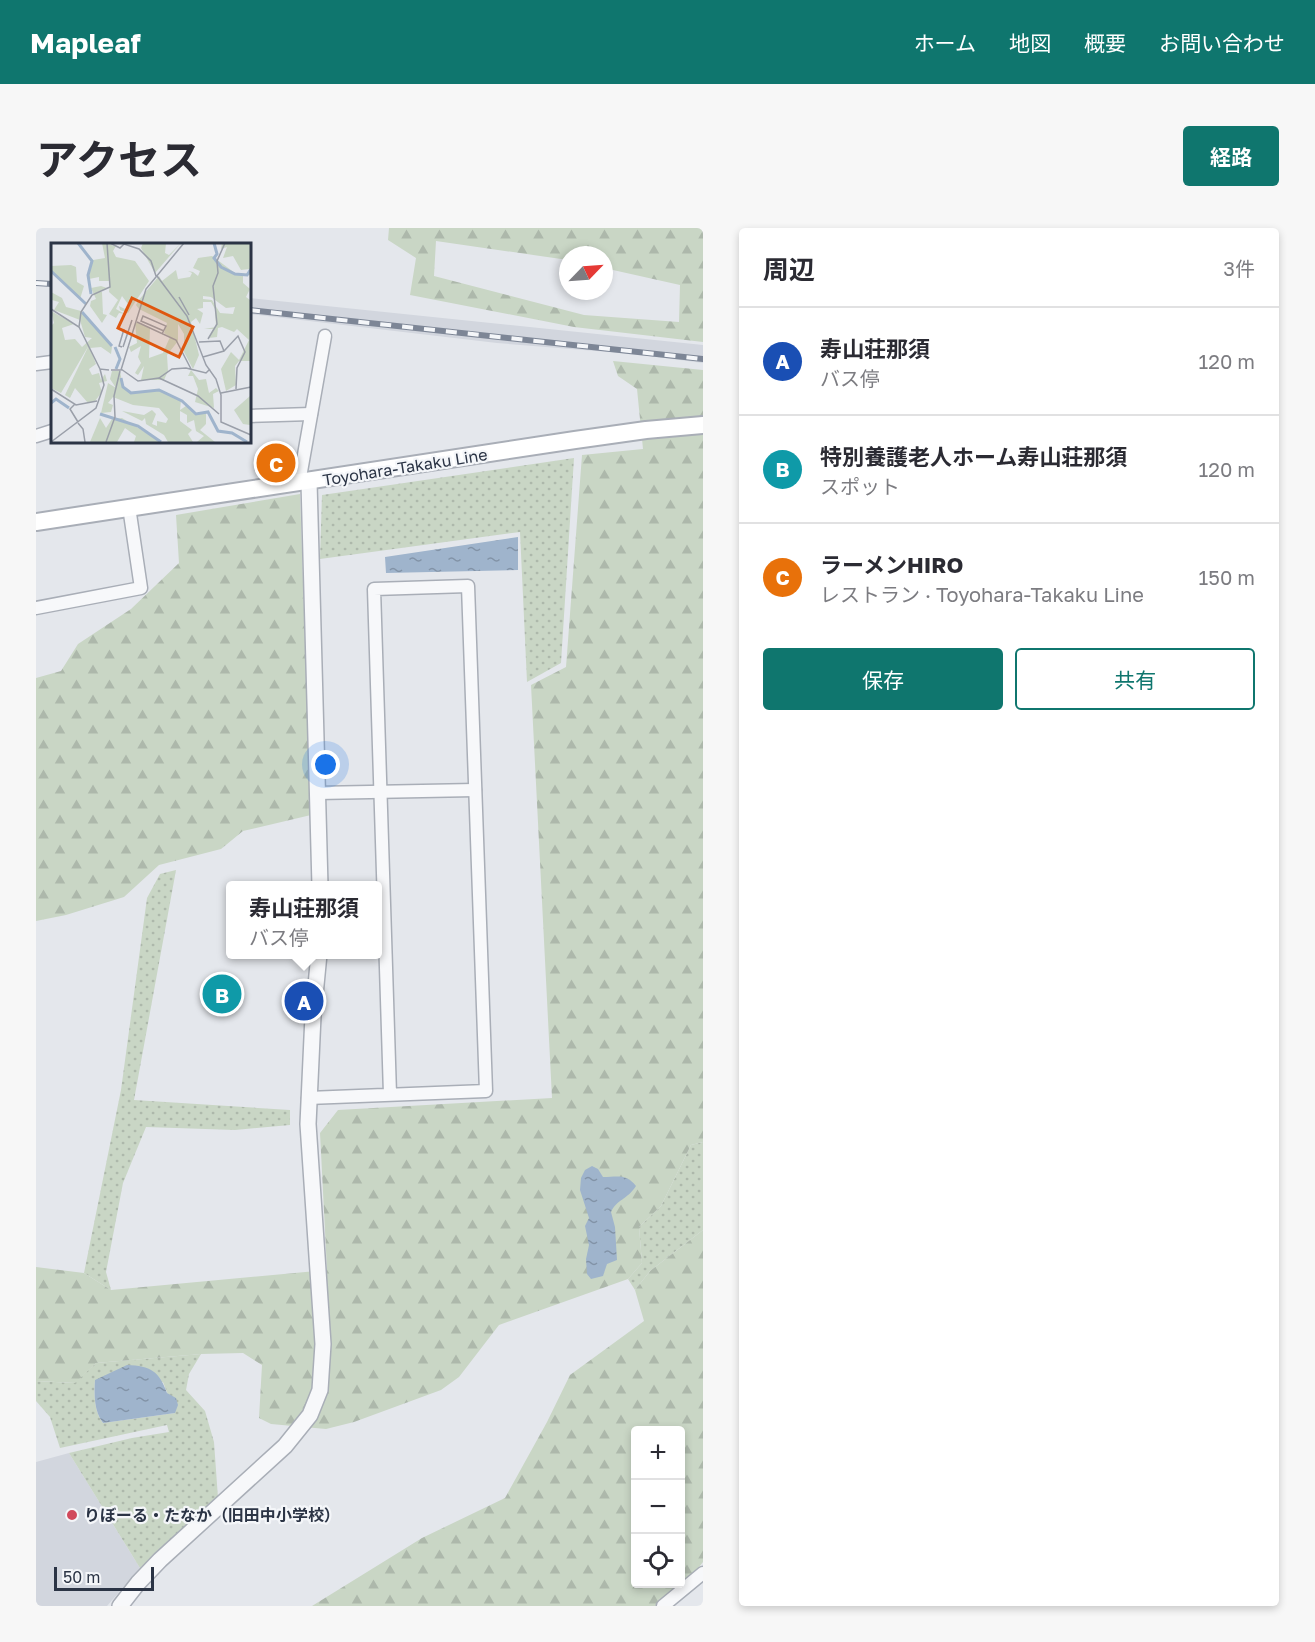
<!DOCTYPE html>
<html lang="ja">
<meta charset="utf-8">
<style>
body{margin:0;font-family:"Golos Text","Noto Sans JP",sans-serif;background:#f7f7f7;color:#2b2b33}
.controls{position:absolute;right:18px;bottom:18px;display:grid;overflow:hidden;border-radius:6px;box-shadow:0 3px 9px #0003}
.controls button{width:54px;height:54px;display:grid;place-items:center;padding:0;border:0;border-bottom:2px solid #e1e1e2;background:#fff;color:#2b2b33;font:30px sans-serif}
.compass{position:absolute;left:523px;top:18px;width:54px;height:54px;border-radius:50%;background:#fff;box-shadow:0 3px 9px #0003;rotate:65deg}
.scale{position:absolute;left:18px;bottom:15px;width:100px;box-sizing:border-box;padding-left:6px;border:3px solid #2b3445;border-top:0;font-size:16px;line-height:21px;white-space:nowrap;color:#2b3445;-webkit-text-stroke:4px #f4f6f9;paint-order:stroke}
.you{position:absolute;left:290px;top:537px;width:21px;height:21px;margin:-15px;border:4px solid #fff;border-radius:50%;background:#1a73e8;box-shadow:0 0 0 9px #1a73e833}
.badge{display:grid;place-items:center;width:39px;height:39px;border-radius:50%;background:#0f766e;color:#fff;font-size:20px;font-weight:700}
.pin{position:absolute;translate:-50% -50%;border:3px solid #fff;box-shadow:0 2px 6px #0006}
.popup{position:absolute;left:190px;top:653px;width:156px;height:78px;box-sizing:border-box;display:grid;place-content:center;border-radius:6px;background:#fff;filter:drop-shadow(0 2px 4px #0005);font-size:20px;white-space:nowrap;color:#7c7c81}
.popup b{font-size:22px;color:#2b2b33}
.popup::after{content:'';position:absolute;left:50%;top:100%;margin-left:-12px;border:12px solid transparent;border-top-color:#fff}
.list{margin:0;padding:0;list-style:none}
h2{display:flex;justify-content:space-between;align-items:center;height:78px;margin:0;padding:0 24px;font-size:26px}
h2 small{font-size:20px;font-weight:400;color:#7c7c81}
.list li{display:grid;grid-template-columns:39px 1fr auto;gap:18px;align-items:center;box-sizing:border-box;height:108px;padding:0 24px;border-top:2px solid #e1e1e2}
.list b{display:block;font-size:22px;white-space:nowrap}
.list p{margin:0;font-size:20px;white-space:nowrap;color:#7c7c81}
.list em{font-size:20px;font-style:normal;color:#7c7c81}
.actions{display:flex;gap:12px;padding:18px 24px}
.actions a{flex:1;padding:14px 0;border:2px solid #0f766e;border-radius:6px;text-align:center;font-size:21px;color:#0f766e}
.actions .main{background:#0f766e;color:#fff}
.icon{flex:none;width:33px;height:33px;fill:none;stroke:currentColor;stroke-width:2;stroke-linecap:round;stroke-linejoin:round}
.map{position:relative;flex:none;width:667px;height:1378px;overflow:hidden;border-radius:6px}
header{display:flex;align-items:center;gap:36px;box-sizing:border-box;height:84px;padding:0 30px;background:#0f766e;color:#fff}
header strong{font-size:28px}
nav{display:flex;gap:33px;margin-inline-start:auto;font-size:21px}
.intro{display:flex;align-items:center;justify-content:space-between;box-sizing:border-box;height:144px;padding:0 36px}
h1{margin:0;font-size:42px}
.button{padding:15px 27px;border-radius:6px;background:#0f766e;color:#fff;font-size:21px;font-weight:700}
main{display:flex;gap:36px;padding:0 36px}
aside{flex:1;background:#fff;border-radius:6px;box-shadow:0 3px 9px #0003}
.map>svg:first-child{display:block}
.built{fill:#d2d6de}
.grass{fill:url(#grass-dots);fill-rule:evenodd}
.forest{fill:url(#forest-firs);fill-rule:evenodd}
.water{fill:url(#water-ripples)}
.lines{fill:none;stroke-linecap:round;stroke-linejoin:round}
.minor-casing{stroke:#a9aeb7;stroke-width:15}
.tertiary-casing{stroke:#a9aeb7;stroke-width:18}
.secondary-casing{stroke:#a9aeb7;stroke-width:20}
.minor{stroke:#f7f8fa;stroke-width:12}
.tertiary{stroke:#f7f8fa;stroke-width:15}
.secondary{stroke:#fff;stroke-width:16}
.rail-casing{stroke:#7d8696;stroke-width:6}
.rail{stroke:#f4f6f9;stroke-width:4;stroke-dasharray:11;stroke-linecap:butt}
.poi-dot{fill:#d1495b;stroke:#f4f6f9;stroke-width:2}
.labels{text-anchor:middle;stroke-width:4.5;stroke-linejoin:round;paint-order:stroke}
.street-label{font-size:16px;fill:#2b3445;stroke:#f4f6f9}
.poi-label{font-size:16px;font-weight:bold;fill:#2b3445;stroke:#f4f6f9;text-anchor:start}
.inset-river{fill:none;stroke:#9fb4cc;stroke-width:3}
.inset-road{fill:none;stroke:#9a9fa9;stroke-width:1.5}
.view{fill:#df570f;fill-opacity:0.15;stroke:#df570f;stroke-width:3}
.inset-edge{fill:none;stroke:#2b3445;stroke-width:3}
</style>
<header>
<strong>Mapleaf</strong>
<nav><a>ホーム</a><a>地図</a><a>概要</a><a>お問い合わせ</a></nav>
</header>
<div class="intro"><h1>アクセス</h1><a class="button">経路</a></div>
<main>
<div class="map">
<svg width="667" height="1378" viewBox="0 0 667 1378">
<defs>
<pattern id="grass-dots" width="8" height="8" patternUnits="userSpaceOnUse" patternTransform="scale(1.5)"><rect width="8" height="8" fill="#c9d6c5"/><path d="M2 2h.1M6 6h.1" fill="none" stroke="#adb8ab" stroke-width="1.8" stroke-linecap="round"/></pattern>
<pattern id="forest-firs" width="22" height="20" patternUnits="userSpaceOnUse" patternTransform="scale(1.5)"><rect width="22" height="20" fill="#c9d6c5"/><path d="M5 1l3.5 6h-7zM16 11l3.5 6h-7z" fill="#adb8ab"/></pattern>
<pattern id="water-ripples" width="26" height="14" patternUnits="userSpaceOnUse" patternTransform="scale(1.5)"><rect width="26" height="14" fill="#9fb4cc"/><path d="M2 4q2-2 4 0t4 0M15 11q2-2 4 0t4 0" fill="none" stroke="#8293a7"/></pattern>
</defs>
<rect width="100%" height="100%" fill="#e4e7ec"/>
<g class="built">
<path d="M 213,70 L 667,117 L 667,135 L 598,126 L 461,115 L 213,86 Z"/>
<path d="M 33,1225 L 104,1340 L 71,1378 L 0,1378 L 0,1234 Z"/>
</g>
<g class="grass">
<path d="M 538,230 L 525,435 L 491,454 L 484,304 L 284,331 L 286,267 Z"/>
<path d="M 140,642 L 98,872 L 254,882 L 254,897 L 199,902 L 110,899 L 87,955 L 70,1044 L 75,1062 L 48,1045 L 85,862 L 111,670 L 124,646 Z"/>
<path d="M 667,914 L 667,1002 L 614,1043 L 599,1062 L 592,1051 L 606,1035 L 603,999 L 625,978 L 655,917 Z"/>
<path d="M 165,1126 L 153,1146 L 150,1162 L 169,1183 L 178,1214 L 182,1270 L 104,1340 L 33,1225 L 96,1210 L 133,1204 L 131,1197 L 24,1220 L 14,1189 L 0,1173 L 0,1153 L 38,1155 L 60,1135 ZM 59,1152 L 127,1154 L 139,1185 L 67,1195 C 58,1184 58,1166 59,1152 Z"/>
</g>
<g class="forest">
<path d="M 353,0 L 667,0 L 667,114 L 538,99 L 374,67 L 380,30 L 352,12 ZM 400,13 L 532,32 L 532,27 L 568,27 L 568,40 L 644,57 L 643,94 L 548,87 L 398,48 Z"/>
<path d="M 577,133 L 667,142 L 667,914 L 655,917 L 625,978 L 603,999 L 606,1035 L 592,1051 L 463,1097 L 423,1149 L 405,1162 L 318,1194 L 290,1201 L 235,1196 L 223,1190 L 226,1137 L 207,1125 L 165,1126 L 60,1135 L 39,1155 L 0,1153 L 0,1039 L 48,1045 L 75,1062 L 291,1042 L 284,905 L 302,882 L 516,870 L 495,457 L 530,439 L 546,227 L 607,221 L 601,161 L 582,148 Z"/>
<path d="M 264,266 L 275,587 L 207,603 L 185,621 L 123,637 L 88,669 L 30,687 L 0,693 L 0,450 L 25,443 L 42,416 L 95,381 L 143,335 L 140,287 Z"/>
<path d="M 667,1002 L 667,1334 L 655,1349 L 619,1378 L 276,1378 L 386,1310 L 469,1270 L 511,1194 L 534,1147 L 608,1093 L 599,1062 L 614,1043 ZM 600,1202 L 644,1202 L 644,1356 L 600,1356 Z"/>
</g>
<g class="water">
<path d="M 482,309 L 482,342 L 350,345 L 349,329 Z"/>
<path d="M 556,938 L 562,941 L 567,949 C 581,949 590,945 600,958 C 591,972 581,971 575,984 L 579,999 L 581,1032 L 571,1036 L 567,1048 L 555,1051 L 551,1046 L 550,1031 L 553,1017 L 549,998 L 553,990 L 544,962 L 545,950 L 549,942 Z"/>
<path d="M 91,1137 C 115,1138 123,1143 131,1165 L 140,1170 L 142,1177 L 139,1185 L 67,1195 C 58,1184 58,1166 59,1152 Z"/>
</g>
<g class="lines">
<g class="minor-casing">
<g id="minor">
<path d="M 0,136 L 16,134"/>
<path d="M 213,188 L 275,186"/>
<path d="M 0,208 L 16,203"/>
<path d="M 263,255 L 289,108"/>
<path d="M 0,380 L 105,360 L 93,279"/>
<path d="M 281,565 L 439,562"/>
<path d="M 272,870 L 450,863 L 432,358 L 338,361 L 354,866"/>
<path d="M 627,1378 L 667,1345"/>
</g>
</g>
<g class="tertiary-casing">
<g id="tertiary">
<path d="M 273,254 L 284,658"/>
<path d="M 84,1378 L 102,1355 L 124,1332 L 249,1218 L 274,1187 L 284,1162 L 287,1116 L 272,896 L 277,788 L 283,726"/>
</g>
</g>
<g class="secondary-casing">
<path id="secondary" d="M 0,294 L 539,212 L 610,202 L 667,197"/>
</g>
<use href="#minor" class="minor"/>
<use href="#tertiary" class="tertiary"/>
<use href="#secondary" class="secondary"/>
<g class="rail-casing">
<g id="rail">
<path d="M 0,55 L 16,56"/>
<path d="M 213,82 L 667,131"/>
</g>
</g>
<use href="#rail" class="rail"/>
</g>
<circle class="poi-dot" cx="36" cy="1287" r="6"/>
<g class="labels">
<g class="street-label">
<text transform="translate(369 239) rotate(-9)" y="6">Toyohara-Takaku Line</text>
</g>
<g class="poi-label">
<text x="48" y="1293">りぼーる・たなか（旧田中小学校）</text>
</g>
</g>
<g transform="translate(15 15)">
<rect width="200" height="200" fill="#e4e7ec"/>
<path d="M 51,0 L 65,3 L 62,8 L 65,14 L 84,18 L 98,38 L 77,70 L 69,67 L 68,63 L 74,66 L 77,61 L 71,53 L 65,66 L 74,71 L 68,70 L 65,75 L 58,71 L 67,57 L 58,49 L 59,38 L 48,38 L 48,34 L 38,36 L 37,31 L 41,19 L 38,12 L 42,17 L 54,15 ZM 92,0 L 115,0 L 114,10 L 118,12 L 130,0 L 104,30 L 90,5 ZM 171,0 L 199,0 L 199,32 L 192,33 L 192,40 L 199,46 L 195,54 L 199,57 L 199,118 L 188,118 L 184,123 L 185,142 L 175,148 L 170,126 L 180,109 L 188,117 L 198,97 L 186,86 L 183,89 L 171,84 L 167,85 L 166,94 L 158,95 L 162,86 L 153,86 L 165,84 L 164,66 L 160,59 L 152,59 L 152,65 L 146,66 L 152,70 L 149,81 L 145,75 L 140,79 L 148,112 L 142,126 L 133,109 L 133,91 L 127,81 L 127,98 L 116,112 L 117,128 L 113,137 L 90,137 L 93,123 L 87,132 L 84,130 L 90,120 L 87,114 L 90,103 L 80,109 L 78,104 L 86,100 L 84,79 L 99,85 L 98,115 L 112,110 L 119,94 L 113,90 L 116,80 L 88,66 L 85,62 L 87,58 L 108,33 L 111,38 L 125,27 L 127,36 L 139,34 L 141,30 L 137,28 L 142,29 L 147,33 L 149,28 L 142,25 L 147,15 L 161,13 L 184,30 L 197,31 L 198,26 L 190,27 L 182,13 L 172,15 L 176,4 L 170,6 ZM 152,53 L 160,54 L 175,65 L 184,64 L 182,71 L 169,70 L 161,57 L 152,56 ZM 20,22 L 25,24 L 26,39 L 33,43 L 29,56 L 0,28 L 0,23 ZM 50,43 L 56,45 L 48,49 L 51,49 L 52,71 L 56,72 L 51,80 L 39,63 L 40,58 L 45,56 L 40,45 ZM 0,49 L 11,55 L 15,64 L 30,68 L 61,104 L 60,111 L 50,104 L 39,105 L 45,121 L 38,126 L 41,132 L 48,130 L 50,137 L 54,131 L 56,138 L 48,140 L 51,149 L 44,158 L 37,160 L 24,145 L 19,155 L 14,152 L 38,102 L 10,150 L 0,145 L 0,83 L 3,80 L 0,68 L 23,81 L 11,85 L 14,97 L 24,96 L 31,104 L 41,95 L 34,94 L 29,77 L 3,67 L 8,59 L 1,57 ZM 140,127 L 148,137 L 155,136 L 158,150 L 165,145 L 168,148 L 162,151 L 163,165 L 144,159 L 147,146 L 142,133 L 137,133 ZM 61,128 L 69,128 L 72,144 L 80,149 L 108,147 L 130,158 L 129,167 L 135,163 L 144,171 L 155,170 L 155,181 L 149,187 L 164,199 L 146,199 L 153,193 L 145,188 L 143,177 L 136,180 L 136,172 L 129,168 L 129,178 L 141,187 L 137,191 L 142,199 L 117,199 L 113,192 L 95,181 L 94,175 L 91,178 L 71,168 L 93,172 L 101,167 L 105,171 L 101,181 L 106,183 L 106,178 L 115,180 L 117,176 L 108,165 L 82,162 L 62,154 L 57,160 L 62,162 L 60,169 L 50,170 L 57,140 L 65,145 L 59,136 ZM 199,153 L 199,182 L 192,181 L 183,167 ZM 49,175 L 55,185 L 61,176 L 71,175 L 110,199 L 83,199 L 85,193 L 74,185 L 66,199 L 39,199 Z" fill="#c9d6c5" fill-rule="evenodd"/>
<path class="inset-river" d="M 27,0 L 41,18 L 37,32 L 40,51M 163,0 L 166,11 L 163,15 L 170,24 L 184,31 L 196,32 L 200,26M 0,28 L 35,61M 31,69 L 61,103M 64,104 L 69,116 L 65,126M 70,135 L 72,144 L 80,150 L 108,147 L 131,158 L 145,171 L 157,169 L 167,188 L 181,190 L 196,199M 0,160 L 5,156 L 18,165M 49,171 L 87,183 L 110,199"/>
<path class="inset-road" d="M 59,0 L 69,5 L 73,1 L 88,6 L 100,18 L 105,33M 106,33 L 136,73 L 155,122 L 165,136 L 170,152 L 170,179 L 200,192M 128,54 L 138,72M 0,66 L 28,84 L 49,126M 86,79 L 125,97 L 140,126M 28,84 L 30,69 L 41,52 L 59,44 L 56,0M 111,91 L 115,83 L 92,73 L 90,78 L 113,88M 157,96 L 166,81 L 162,43 L 167,30 L 166,18 L 174,0M 148,99 L 169,98 L 173,108M 71,104 L 68,103 L 73,86M 72,104 L 81,77M 152,114 L 173,108 L 187,93 L 194,109 L 186,125 L 185,146M 70,126 L 87,138 L 108,135 L 121,126 L 135,125 L 155,130 L 159,126M 60,127 L 70,127 L 95,46 L 133,0M 108,135 L 147,153 L 168,171M 0,146 L 25,162 L 46,158M 170,150 L 200,144M 24,161 L 19,166 L 27,179M 27,180 L 32,186 L 34,199M 0,199 L 45,165 L 53,142 L 49,126 L 58,127M 55,199 L 64,174 L 63,153 L 69,128"/>
<path class="view" d="M 81,55 L 142,84 L 128,114 L 67,85 Z"/>
<rect width="200" height="200" class="inset-edge"/>
</g>
</svg>
<div class="controls">
<button>+</button>
<button>−</button>
<button><svg class="icon" aria-label="locate" viewBox="0 0 24 24"><circle cx="12" cy="12" r="6"/><path d="M12 2v4M12 18v4M2 12h4M18 12h4"/></svg></button>
</div>
<svg class="compass" viewBox="-18 -18 36 36"><path d="M0-13l5 13h-10z" fill="#e53935"/><path d="M0 13l5-13h-10z" fill="#7c7c81"/></svg>
<div class="scale">50 m</div>
<div class="you"></div>
<div class="pin badge" style="left:268px;top:773px;background:#1a4fb4">A</div>
<div class="popup"><b>寿山荘那須</b>バス停</div>
<div class="pin badge" style="left:186px;top:766px;background:#0f9aa8">B</div>
<div class="pin badge" style="left:240px;top:235px;background:#e8710a">C</div>
</div>
<aside>
<h2>周辺<small>3件</small></h2>
<ul class="list">
<li><span class="badge" style="background:#1a4fb4">A</span><div><b>寿山荘那須</b><p>バス停</p></div><em>120 m</em></li>
<li><span class="badge" style="background:#0f9aa8">B</span><div><b>特別養護老人ホーム寿山荘那須</b><p>スポット</p></div><em>120 m</em></li>
<li><span class="badge" style="background:#e8710a">C</span><div><b>ラーメンHIRO</b><p>レストラン · Toyohara-Takaku Line</p></div><em>150 m</em></li>
</ul>
<div class="actions"><a class="main">保存</a><a>共有</a></div>
</aside>
</main>
